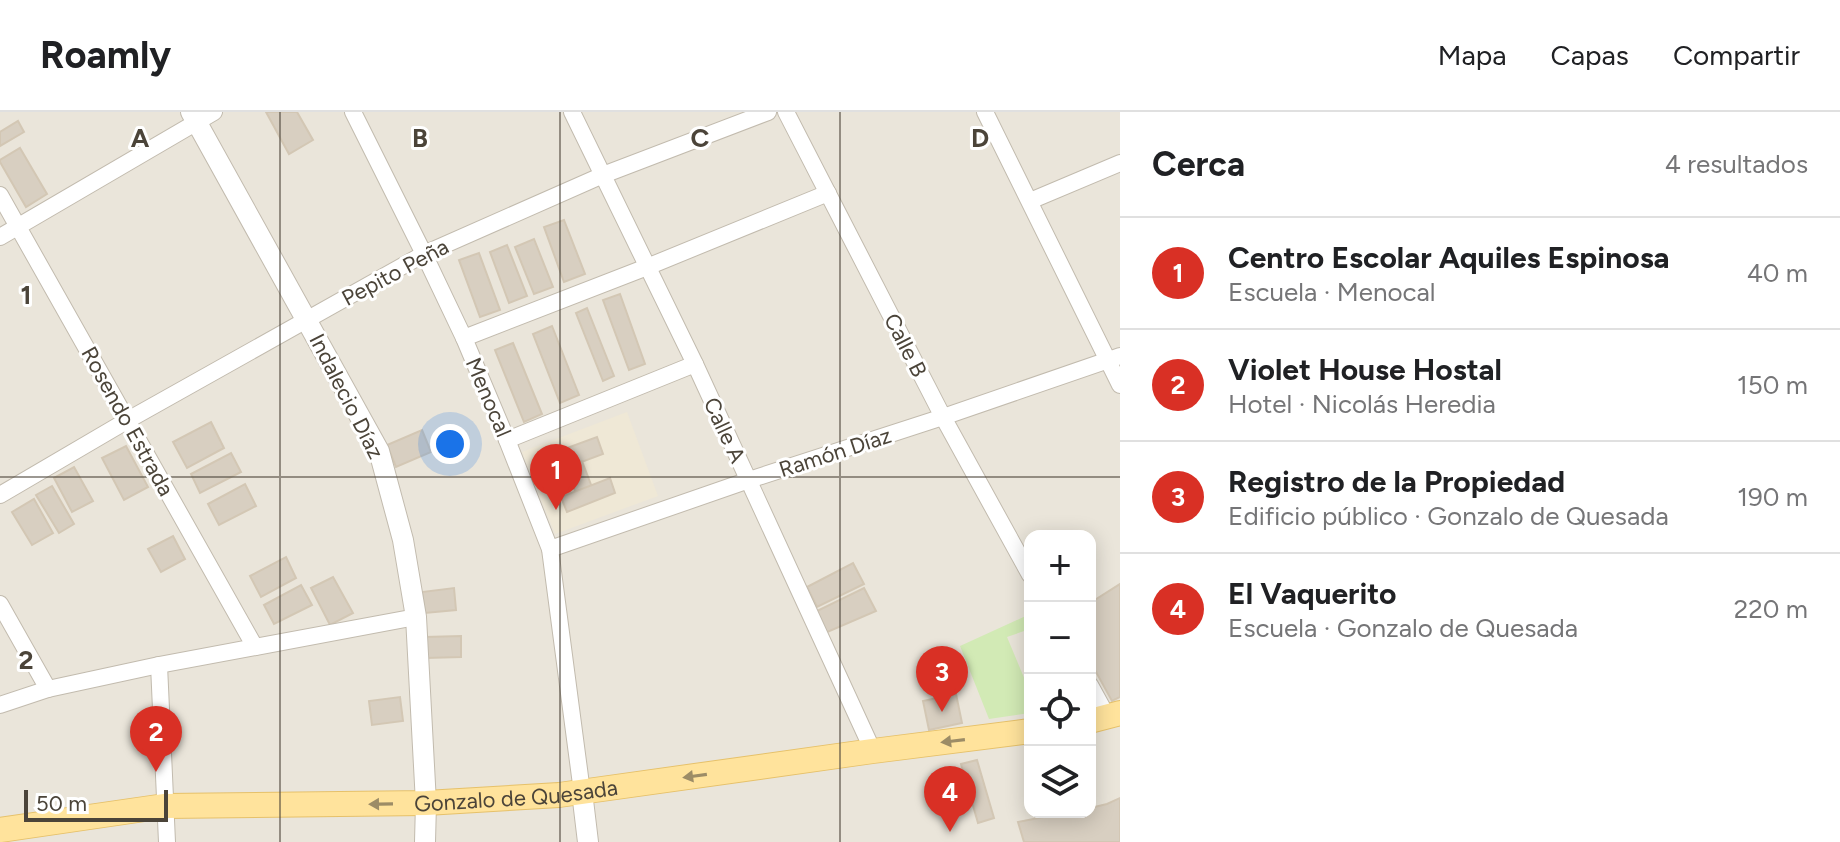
<!DOCTYPE html>
<html lang="es">
<meta charset="utf-8">
<style>
body{margin:0;font-family:Figtree,sans-serif;background:#f6f6f6;color:#202124}
.controls{position:absolute;right:24px;bottom:24px;display:grid;overflow:hidden;border-radius:16px;box-shadow:0 4px 20px #0003}
.controls button{width:72px;height:72px;display:grid;place-items:center;padding:0;border:0;border-bottom:2px solid #e0e0e0;background:#fff;color:#202124;font:40px sans-serif}
.scale{position:absolute;left:24px;bottom:20px;width:144px;box-sizing:border-box;padding-left:8px;border:4px solid #4b4439;border-top:0;font-size:22px;line-height:28px;white-space:nowrap;color:#4b4439;-webkit-text-stroke:6px #fff;paint-order:stroke}
.you{position:absolute;left:450px;top:332px;width:28px;height:28px;margin:-20px;border:6px solid #fff;border-radius:50%;background:#1a73e8;box-shadow:0 0 0 12px #1a73e833}
.badge{display:grid;place-items:center;width:52px;height:52px;border-radius:50%;background:#d93025;color:#fff;font-size:26px;font-weight:700}
.pin{position:absolute;translate:-50% -66px;filter:drop-shadow(0 2px 4px #0008)}
.pin::after{content:'';position:absolute;top:42px;width:28px;height:24px;background:inherit;clip-path:polygon(0 0,100% 0,50% 100%)}
.list{margin:0;padding:0;list-style:none}
h2{display:flex;justify-content:space-between;align-items:center;height:104px;margin:0;padding:0 32px;font-size:34px}
h2 small{font-size:26px;font-weight:400;color:#757577}
.list li{display:grid;grid-template-columns:52px 1fr auto;gap:24px;align-items:center;box-sizing:border-box;height:112px;padding:0 32px;border-top:2px solid #e0e0e0}
.list b{display:block;font-size:30px;white-space:nowrap}
.list p{margin:0;font-size:26px;white-space:nowrap;color:#757577}
.list em{font-size:26px;font-style:normal;color:#757577}
.icon{flex:none;width:44px;height:44px;fill:none;stroke:currentColor;stroke-width:2;stroke-linecap:round;stroke-linejoin:round}
.map{position:relative;flex:none;width:1120px;height:730px;overflow:hidden}
header{display:flex;align-items:center;gap:48px;box-sizing:border-box;height:112px;padding:0 40px;background:#fff;border-bottom:2px solid #e0e0e0}
header strong{font-size:38px}
nav{display:flex;gap:44px;margin-inline-start:auto;font-size:28px}
main{display:flex}
aside{flex:1;background:#fff}
.map>svg:first-child{display:block}
.residential{fill:#eae5da;fill-rule:evenodd}
.education{fill:#efe8d6}
.green{fill:#d2eab5}
.building{fill:#d8cfc1;stroke:#d3c7b4;stroke-width:2}
.lines{fill:none;stroke-linecap:round;stroke-linejoin:round}
.minor-casing{stroke:#c2bbae;stroke-width:18}
.tertiary-casing{stroke:#c2bbae;stroke-width:22}
.primary-casing{stroke:#e6c16a;stroke-width:26}
.minor{stroke:#fff;stroke-width:16}
.tertiary{stroke:#fff;stroke-width:20}
.primary{stroke:#ffe39c;stroke-width:24}
.oneway{fill:#9c8c66}
.grid{fill:none;stroke:#4b4439;stroke-width:2;stroke-opacity:0.55}
.labels{text-anchor:middle;stroke-width:6;stroke-linejoin:round;paint-order:stroke}
.street-label{font-size:22px;fill:#4b4439;stroke:#fff}
.grid-label{font-size:26px;text-anchor:middle;font-weight:bold;fill:#4b4439;stroke:#fff;stroke-width:6;stroke-linejoin:round;paint-order:stroke}
</style>
<header>
<strong>Roamly</strong>
<nav><a>Mapa</a><a>Capas</a><a>Compartir</a></nav>
</header>
<main>
<div class="map">
<svg width="1120" height="730" viewBox="0 0 1120 730">
<rect width="100%" height="100%" fill="#f6f3ec"/>
<path class="residential" d="M 0,0 L 1120,0 L 1120,730 L 0,730 ZM 1030,424 L 1090,424 L 1090,700 L 1030,700 Z"/>
<path class="education" d="M 627,300 L 658,384 L 555,422 L 522,340 Z"/>
<path class="green" d="M 1030,502 L 1030,517 L 1007,525 L 1030,580 L 1030,601 L 989,607 L 960,534 Z"/>
<g class="building">
<path d="M 266,0 L 297,0 L 313,28 L 289,42 Z"/>
<path d="M 18,9 L 24,20 L 0,34 L 0,20 Z"/>
<path d="M 20,36 L 47,82 L 26,95 L 0,50 L 0,48 Z"/>
<path d="M 564,108 L 585,162 L 564,170 L 544,115 Z"/>
<path d="M 534,127 L 553,175 L 534,182 L 515,135 Z"/>
<path d="M 507,133 L 527,184 L 509,191 L 490,140 Z"/>
<path d="M 479,141 L 500,198 L 480,205 L 459,148 Z"/>
<path d="M 620,182 L 645,252 L 629,258 L 603,188 Z"/>
<path d="M 587,196 L 614,264 L 603,269 L 576,201 Z"/>
<path d="M 552,214 L 579,283 L 560,291 L 533,222 Z"/>
<path d="M 513,231 L 542,302 L 524,310 L 495,238 Z"/>
<path d="M 211,310 L 224,336 L 187,356 L 173,330 Z"/>
<path d="M 422,318 L 431,340 L 396,355 L 387,333 Z"/>
<path d="M 597,325 L 603,342 L 552,361 L 545,344 Z"/>
<path d="M 126,334 L 148,375 L 124,388 L 102,346 Z"/>
<path d="M 231,341 L 241,360 L 200,381 L 191,362 Z"/>
<path d="M 582,349 L 593,378 L 577,384 L 566,356 Z"/>
<path d="M 74,355 L 93,389 L 72,400 L 54,366 Z"/>
<path d="M 610,366 L 615,381 L 567,400 L 561,385 Z"/>
<path d="M 245,372 L 256,394 L 219,413 L 208,392 Z"/>
<path d="M 52,374 L 74,412 L 59,421 L 36,383 Z"/>
<path d="M 34,387 L 53,421 L 32,433 L 12,400 Z"/>
<path d="M 173,424 L 185,447 L 161,460 L 148,437 Z"/>
<path d="M 286,445 L 296,466 L 261,485 L 250,464 Z"/>
<path d="M 853,451 L 864,472 L 817,495 L 807,475 Z"/>
<path d="M 333,465 L 353,501 L 330,513 L 311,476 Z"/>
<path d="M 1120,472 L 1120,585 L 1112,589 L 1090,549 L 1090,491 Z"/>
<path d="M 301,473 L 312,493 L 274,512 L 264,493 Z"/>
<path d="M 454,476 L 456,498 L 425,501 L 422,480 Z"/>
<path d="M 864,476 L 876,499 L 825,521 L 815,500 Z"/>
<path d="M 461,524 L 461,545 L 426,546 L 425,525 Z"/>
<path d="M 956,582 L 962,611 L 929,618 L 923,589 Z"/>
<path d="M 400,585 L 403,609 L 372,613 L 369,589 Z"/>
<path d="M 977,648 L 994,706 L 978,711 L 961,652 Z"/>
<path d="M 1120,686 L 1120,730 L 1024,730 L 1018,710 L 1069,700 L 1090,700 L 1090,696 L 1107,692 Z"/>
</g>
<g class="lines">
<g class="minor-casing">
<g id="minor">
<path d="M 353,0 L 424,142 L 464,226 L 507,328 L 550,437 L 582,680"/>
<path d="M 572,0 L 695,252 L 873,639"/>
<path d="M 786,0 L 943,305 L 1030,463"/>
<path d="M 985,0 L 1120,273"/>
<path d="M 0,83 L 255,535"/>
<path d="M 1030,89 L 1120,51"/>
<path d="M 0,125 L 214,0"/>
<path d="M 464,226 L 647,155 L 828,81"/>
<path d="M 507,328 L 695,252"/>
<path d="M 0,383 L 128,308 L 424,142 L 603,63 L 768,0"/>
<path d="M 550,437 L 749,368 L 943,305 L 1120,244"/>
<path d="M 0,492 L 48,577"/>
<path d="M 159,553 L 167,730"/>
<path d="M 1090,573 L 1107,604 L 1113,601"/>
<path d="M 0,593 L 48,577 L 159,553 L 416,505"/>
</g>
</g>
<g class="tertiary-casing">
<g id="tertiary">
<path d="M 191,0 L 379,339 L 403,428 L 416,505 L 426,691 L 425,730"/>
<path d="M 582,680 L 588,730"/>
</g>
</g>
<g class="primary-casing">
<g id="primary">
<path d="M 1090,609 L 1120,601"/>
<path id="s1" d="M 0,718 L 165,694 L 426,691 L 559,683 L 873,639 L 1030,619"/>
</g>
</g>
<use href="#minor" class="minor"/>
<use href="#tertiary" class="tertiary"/>
<use href="#primary" class="primary"/>
</g>
<defs><path id="oneway-solid" d="M-6-.8H1V-3.2L6.5 0L1 3.2V.8H-6Z" transform="scale(2)"/></defs>
<g class="oneway">
<use href="#oneway-solid" transform="translate(953 629) rotate(173)"/>
<use href="#oneway-solid" transform="translate(695 664) rotate(172)"/>
<use href="#oneway-solid" transform="translate(381 692) rotate(179)"/>
</g>
<path class="grid" d="M 280,0 L 280,730M 560,0 L 560,730M 840,0 L 840,730M 0,365 L 1120,365"/>
<g class="labels">
<g class="street-label">
<text transform="translate(395 160) rotate(-28)" y="8">Pepito Peña</text>
<text transform="translate(906 233) rotate(63)" y="8">Calle B</text>
<text transform="translate(347 284) rotate(63)" y="8">Indalecio Díaz</text>
<text transform="translate(489 285) rotate(67)" y="8">Menocal</text>
<text transform="translate(128 309) rotate(61)" y="8">Rosendo Estrada</text>
<text transform="translate(725 318) rotate(65)" y="8">Calle A</text>
<text transform="translate(835 340) rotate(-18)" y="8">Ramón Díaz</text>
<text dy="8" stroke="none"><textPath href="#s1" startOffset="518">Gonzalo de Quesada</textPath></text>
</g>
</g>
<g class="grid-label">
<text x="140" y="35">A</text>
<text x="420" y="35">B</text>
<text x="700" y="35">C</text>
<text x="980" y="35">D</text>
<text x="26" y="192">1</text>
<text x="26" y="557">2</text>
</g>
</svg>
<div class="controls">
<button>+</button>
<button>−</button>
<button><svg class="icon" aria-label="locate" viewBox="0 0 24 24"><circle cx="12" cy="12" r="6"/><path d="M12 2v4M12 18v4M2 12h4M18 12h4"/></svg></button>
<button><svg class="icon" aria-label="layers" viewBox="0 0 24 24"><path d="M12 4l9 5-9 5-9-5zM3 14l9 5 9-5"/></svg></button>
</div>
<div class="scale">50 m</div>
<div class="you"></div>
<div class="pin badge" style="left:556px;top:398px">1</div>
<div class="pin badge" style="left:156px;top:660px">2</div>
<div class="pin badge" style="left:942px;top:600px">3</div>
<div class="pin badge" style="left:950px;top:720px">4</div>
</div>
<aside>
<h2>Cerca<small>4 resultados</small></h2>
<ul class="list">
<li><span class="badge">1</span><div><b>Centro Escolar Aquiles Espinosa</b><p>Escuela · Menocal</p></div><em>40 m</em></li>
<li><span class="badge">2</span><div><b>Violet House Hostal</b><p>Hotel · Nicolás Heredia</p></div><em>150 m</em></li>
<li><span class="badge">3</span><div><b>Registro de la Propiedad</b><p>Edificio público · Gonzalo de Quesada</p></div><em>190 m</em></li>
<li><span class="badge">4</span><div><b>El Vaquerito</b><p>Escuela · Gonzalo de Quesada</p></div><em>220 m</em></li>
</ul>
</aside>
</main>
